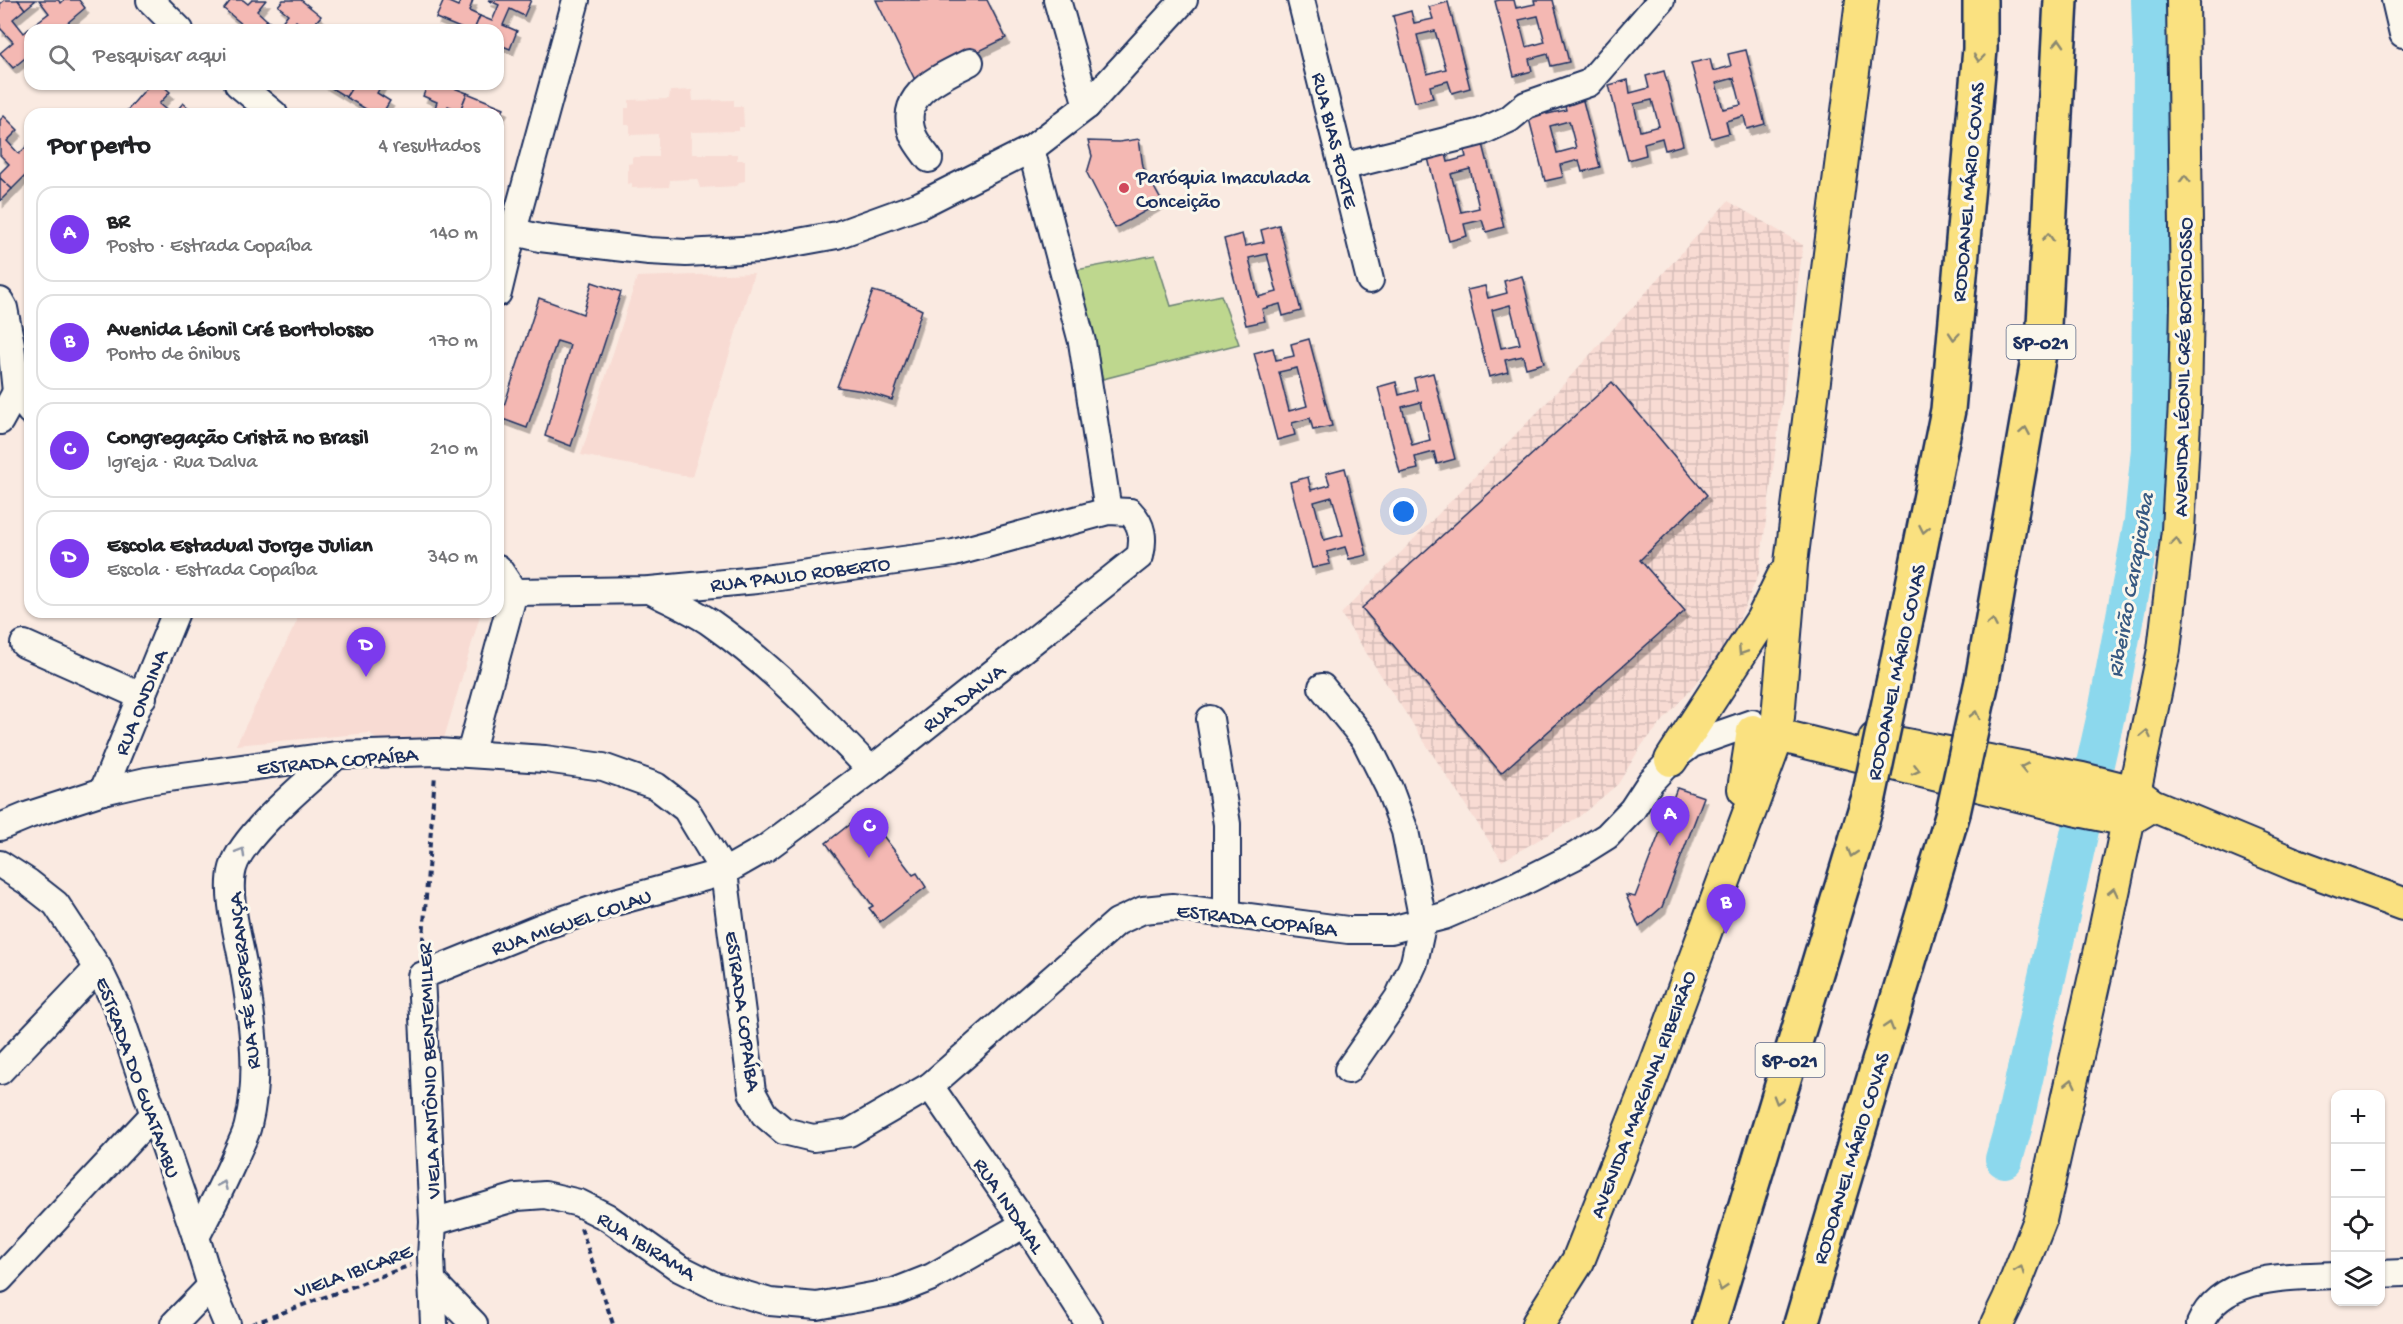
<!DOCTYPE html>
<html lang="pt">
<meta charset="utf-8">
<style>
body{margin:0;font-family:"Gochi Hand",sans-serif;background:#f6f6f6;color:#202124}
.controls{position:absolute;right:18px;bottom:18px;display:grid;overflow:hidden;border-radius:12px;box-shadow:0 2px 4px #0004}
.controls button{width:54px;height:54px;display:grid;place-items:center;padding:0;border:0;border-bottom:2px solid #e0e0e0;background:#fff;color:#202124;font:30px sans-serif}
.you{position:absolute;left:1404px;top:512px;width:21px;height:21px;margin:-15px;border:4px solid #fff;border-radius:50%;background:#1a73e8;box-shadow:0 0 0 9px #1a73e833}
.badge{display:grid;place-items:center;width:39px;height:39px;border-radius:50%;background:#7c3aed;color:#fff;font-size:20px;font-weight:700}
.pin{position:absolute;translate:-50% -50px;filter:drop-shadow(0 2px 3px #0008)}
.pin::after{content:'';position:absolute;top:32px;width:21px;height:18px;background:inherit;clip-path:polygon(0 0,100% 0,50% 100%)}
.list{margin:0;padding:0;list-style:none}
h2{display:flex;justify-content:space-between;align-items:center;height:78px;margin:0;padding:0 24px;font-size:26px}
h2 small{font-size:20px;font-weight:400;color:#757577}
.list li{display:grid;grid-template-columns:39px 1fr auto;gap:18px;align-items:center;box-sizing:border-box;height:96px;margin:0 12px 12px;padding:0 12px;border:2px solid #e0e0e0;border-radius:18px}
.list b{display:block;font-size:22px;white-space:nowrap}
.list p{margin:0;font-size:20px;white-space:nowrap;color:#757577}
.list em{font-size:20px;font-style:normal;color:#757577}
.icon{flex:none;width:33px;height:33px;fill:none;stroke:currentColor;stroke-width:2;stroke-linecap:round;stroke-linejoin:round}
.map{position:relative;flex:none;width:2403px;height:1324px;overflow:hidden}
.search{position:absolute;background:#fff;box-shadow:0 2px 4px #0004;left:24px;top:24px;width:480px;height:66px;display:flex;align-items:center;gap:15px;box-sizing:border-box;padding:0 21px;border-radius:18px;color:#757577;font-size:22px}
.panel{position:absolute;background:#fff;box-shadow:0 2px 4px #0004;left:24px;top:108px;width:480px;height:510px;border-radius:18px}
.map>svg:first-child{display:block}
.built{fill:#f8dbd3}
.industrial{fill:url(#industrial-grid)}
.green{fill:#bed78e;stroke:#6c8376;stroke-width:1.5}
.lines{fill:none;stroke-linecap:round;stroke-linejoin:round}
.river{stroke:#8cd8ed;stroke-width:38}
.building{fill:#f4b8b3;stroke:#1b2f5e;stroke-width:1.5;fill-rule:evenodd;filter:url(#shadow)}
.minor-casing{stroke:#1b2f5e;stroke-width:30}
.major-casing{stroke:#1b2f5e;stroke-width:36}
.highway-casing{stroke:#1b2f5e;stroke-width:38}
.path{stroke:#1b2f5e;stroke-width:4;stroke-dasharray:6 4.5;stroke-linecap:butt}
.minor{stroke:#fbf7ec;stroke-width:26}
.major{stroke:#fae180;stroke-width:32}
.highway{stroke:#fae180;stroke-width:33}
.highway-bridge-casing{stroke:#1b2f5e;stroke-width:38;stroke-linecap:butt}
.highway-bridge{stroke:#fae180;stroke-width:33}
.oneway{stroke:#8a886f}
.oneway2{stroke:#8b93a5}
.poi-dot{fill:#d1495b;stroke:#fbf7ec;stroke-width:2}
.labels{text-anchor:middle;stroke-width:6;stroke-linejoin:round;paint-order:stroke}
.shield{fill:#fbf7ec;stroke:#5e6b89;stroke-width:1.5}
.shield-label{font-size:20px;font-weight:bold;fill:#1b2f5e}
.street-label{font-size:21px;fill:#1b2f5e;stroke:#fbf7ec}
.poi-label{font-size:21px;fill:#1b2f5e;stroke:#fbf7ec;text-anchor:start}
.water-label{font-size:22px;font-style:italic;fill:#375982;stroke:#fbf7ec}
</style>
<div class="map">
<svg width="2403" height="1324" viewBox="0 0 2403 1324">
<defs>
<pattern id="industrial-grid" width="8" height="8" patternUnits="userSpaceOnUse" patternTransform="scale(1.5)"><rect width="8" height="8" fill="#f8dbd3"/><path d="M0 4h8M4 0v8" fill="none" stroke="#d4bcb8"/></pattern>
<filter id="shadow"><feDropShadow dx="3.5" dy="6" stdDeviation="0" flood-color="#0004"/></filter>
</defs>
<rect width="100%" height="100%" fill="#faeae1"/>
<filter id="ink" filterUnits="userSpaceOnUse"><feTurbulence type="fractalNoise" baseFrequency=".0167" numOctaves="2"/><feDisplacementMap in="SourceGraphic" scale="12" xChannelSelector="R" yChannelSelector="G"/><feConvolveMatrix kernelMatrix="1 2 1 2 8 2 1 2 1" color-interpolation-filters="sRGB"/></filter>
<g filter="url(#ink)">
<g class="built">
<path d="M 692,90 L 693,101 L 734,100 L 734,106 L 743,106 L 744,127 L 739,127 L 739,131 L 691,132 L 692,154 L 737,154 L 737,160 L 745,160 L 745,181 L 740,182 L 737,186 L 700,188 L 697,179 L 670,180 L 669,187 L 632,188 L 632,183 L 628,184 L 628,164 L 632,163 L 632,157 L 658,157 L 658,134 L 630,135 L 630,125 L 625,125 L 625,108 L 629,108 L 629,100 L 669,99 L 670,91 Z"/>
<path d="M 754,273 L 692,477 L 581,455 L 637,277 Z"/>
<path d="M 297,612 L 481,612 L 443,742 L 377,740 L 370,733 L 236,745 L 297,621 Z"/>
</g>
<path class="industrial" d="M 1728,201 L 1803,245 L 1759,573 L 1728,646 L 1642,745 L 1618,784 L 1580,816 L 1502,861 L 1341,614 L 1552,397 Z"/>
<path class="green" d="M 1155,255 L 1171,306 L 1221,295 L 1239,344 L 1103,379 L 1076,270 Z"/>
<g class="lines">
<path class="river" d="M 2004,1159 L 2013,1128 L 2108,706 L 2143,521 L 2150,449 L 2152,59 L 2150,0"/>
</g>
<g class="building">
<path d="M 5,0 L 18,0 L 25,9 L 13,19 L 24,33 L 36,23 L 43,30 L 30,30 L 30,54 L 13,68 L 0,53 L 13,42 L 1,29 L 0,30 L 0,4 Z"/>
<path d="M 18,0 L 36,0 L 25,9 Z"/>
<path d="M 39,0 L 58,0 L 61,3 L 64,0 L 79,0 L 85,8 L 59,30 L 43,30 L 36,23 L 49,13 Z"/>
<path d="M 231,0 L 243,0 L 248,4 L 252,0 L 266,0 L 257,11 L 267,20 L 258,30 L 249,30 L 224,9 Z"/>
<path d="M 283,0 L 301,0 L 321,16 L 309,30 L 296,21 L 289,30 L 258,30 L 267,20 L 277,28 L 288,14 L 278,6 Z"/>
<path d="M 444,0 L 458,6 L 461,0 L 473,0 L 469,11 L 480,16 L 474,30 L 465,30 L 436,18 Z"/>
<path d="M 488,0 L 531,0 L 524,16 L 510,9 L 503,25 L 517,31 L 510,49 L 498,44 L 498,30 L 474,30 L 480,16 L 492,21 L 499,5 Z"/>
<path d="M 876,0 L 987,0 L 1006,38 L 916,82 Z"/>
<path d="M 1500,0 L 1514,0 L 1516,8 L 1535,4 L 1534,0 L 1553,0 L 1569,62 L 1551,66 L 1548,54 L 1529,59 L 1532,71 L 1514,76 L 1495,1 ZM 1538,16 L 1545,42 L 1526,47 L 1519,20 Z"/>
<path d="M 1448,2 L 1470,88 L 1452,93 L 1448,81 L 1430,86 L 1433,98 L 1415,102 L 1393,16 L 1411,11 L 1414,23 L 1433,19 L 1429,7 ZM 1435,31 L 1446,69 L 1427,74 L 1417,35 Z"/>
<path d="M 1746,50 L 1765,124 L 1747,129 L 1744,116 L 1726,121 L 1729,133 L 1711,138 L 1691,63 L 1710,59 L 1713,71 L 1731,66 L 1728,54 ZM 1734,78 L 1741,105 L 1723,109 L 1716,83 Z"/>
<path d="M 1664,71 L 1683,145 L 1665,150 L 1662,138 L 1644,143 L 1646,155 L 1628,160 L 1609,85 L 1628,80 L 1630,93 L 1649,88 L 1646,76 ZM 1652,100 L 1659,126 L 1640,131 L 1634,104 Z"/>
<path d="M 150,84 L 161,84 L 170,92 L 159,104 L 171,114 L 124,114 Z"/>
<path d="M 325,84 L 354,84 L 346,97 Z"/>
<path d="M 354,84 L 362,84 L 367,87 L 369,84 L 382,84 L 377,93 L 390,101 L 382,114 L 374,114 L 346,97 Z"/>
<path d="M 428,84 L 444,84 L 467,93 L 460,111 L 448,106 L 445,114 L 433,114 L 437,102 L 423,96 Z"/>
<path d="M 467,93 L 504,108 L 498,122 L 498,114 L 466,114 L 460,111 Z"/>
<path d="M 1581,93 L 1600,167 L 1582,172 L 1579,160 L 1560,165 L 1563,177 L 1545,181 L 1526,107 L 1544,102 L 1547,114 L 1566,110 L 1563,98 ZM 1569,121 L 1576,148 L 1557,153 L 1550,126 Z"/>
<path d="M 183,103 L 196,114 L 174,114 Z"/>
<path d="M 4,116 L 18,130 L 7,141 L 19,154 L 30,143 L 30,171 L 12,189 L 0,178 L 0,173 L 9,164 L 0,155 L 0,120 Z"/>
<path d="M 1139,139 L 1143,167 L 1162,202 L 1115,228 L 1087,173 L 1092,156 L 1088,141 L 1119,142 Z"/>
<path d="M 1482,140 L 1504,227 L 1486,232 L 1482,220 L 1464,224 L 1467,236 L 1449,241 L 1427,154 L 1445,150 L 1448,162 L 1466,157 L 1463,145 ZM 1470,169 L 1479,208 L 1461,212 L 1451,174 Z"/>
<path d="M 0,178 L 12,189 L 0,201 Z"/>
<path d="M 1279,225 L 1301,311 L 1283,316 L 1280,304 L 1262,309 L 1265,321 L 1246,325 L 1224,239 L 1242,234 L 1245,246 L 1264,242 L 1261,230 ZM 1267,254 L 1277,292 L 1258,297 L 1249,258 Z"/>
<path d="M 1522,276 L 1544,363 L 1526,368 L 1523,356 L 1505,360 L 1508,372 L 1489,377 L 1467,290 L 1485,286 L 1488,298 L 1507,293 L 1504,281 ZM 1510,305 L 1520,344 L 1501,348 L 1492,310 Z"/>
<path d="M 592,282 L 621,292 L 571,446 L 545,436 L 570,345 L 557,341 L 527,428 L 500,418 L 539,298 L 583,314 Z"/>
<path d="M 873,291 L 898,298 L 922,310 L 892,400 L 864,391 L 837,387 Z"/>
<path d="M 1309,339 L 1332,426 L 1313,430 L 1310,418 L 1292,423 L 1295,435 L 1277,440 L 1254,353 L 1273,348 L 1276,360 L 1294,356 L 1291,344 ZM 1297,368 L 1307,406 L 1289,411 L 1279,372 Z"/>
<path d="M 1433,373 L 1455,459 L 1437,464 L 1434,452 L 1415,457 L 1418,469 L 1400,473 L 1378,387 L 1396,382 L 1399,395 L 1417,390 L 1414,378 ZM 1421,402 L 1430,440 L 1412,445 L 1402,407 Z"/>
<path d="M 1612,382 L 1707,495 L 1640,560 L 1685,611 L 1501,773 L 1362,608 Z"/>
<path d="M 1345,468 L 1367,555 L 1349,559 L 1345,547 L 1327,552 L 1330,564 L 1312,568 L 1290,482 L 1308,477 L 1311,490 L 1330,485 L 1326,473 ZM 1332,497 L 1343,535 L 1324,540 L 1314,502 Z"/>
<path d="M 1677,788 L 1704,797 L 1662,907 L 1639,927 L 1626,895 L 1635,897 Z"/>
<path d="M 865,812 L 913,875 L 917,873 L 926,887 L 880,922 L 869,908 L 873,906 L 826,843 Z"/>
</g>
<g class="lines">
<g class="minor-casing">
<g id="minor">
<path d="M 150,0 L 180,30"/>
<path d="M 1057,0 L 1087,106"/>
<path d="M 1301,0 L 1370,280"/>
<path d="M 2395,0 L 2403,34"/>
<path d="M 238,84 L 274,114"/>
<path d="M 1031,149 L 1082,342 L 1108,511"/>
<path d="M 929,159 C 924,152 916,143 913,135 C 897,93 940,78 970,62"/>
<path d="M 1342,167 L 1481,132 L 1509,119 L 1526,105 L 1589,83 L 1661,0"/>
<path d="M 498,228 L 540,238 L 649,251 L 686,253 L 760,249 L 837,235 L 920,205 L 1031,149 L 1087,106 L 1184,0"/>
<path d="M 498,293 L 513,231 L 576,0"/>
<path d="M 0,301 L 4,308 L 11,344 L 16,392 L 30,411"/>
<path d="M 0,421 L 16,392"/>
<path d="M 498,568 L 514,592"/>
<path d="M 650,590 C 670,601 692,610 711,623 C 771,665 820,717 871,770"/>
<path d="M 24,644 L 143,697"/>
<path d="M 1322,687 L 1365,740 L 1389,788 L 1405,831 L 1423,921 L 1414,963 L 1398,998 L 1348,1070"/>
<path d="M 1210,719 L 1227,824 L 1227,913"/>
<path d="M 470,754 L 514,592"/>
<path d="M 103,791 L 176,612"/>
<path d="M 0,827 L 29,815 L 103,791 L 146,781 L 337,755 L 437,752 L 545,759 L 603,767 L 656,786 L 686,809 L 724,872 L 752,1092 L 764,1114 L 784,1131 L 813,1138 L 849,1133 L 930,1086 L 1117,922 L 1143,910 L 1173,907 L 1348,930 L 1391,930 L 1444,916 L 1519,884 L 1575,856 L 1607,836 L 1632,810 L 1651,781 L 1671,760 L 1692,744 L 1752,723"/>
<path d="M 0,864 L 28,882 L 56,904 L 98,968 L 117,1007 L 196,1237 L 211,1286 L 227,1324"/>
<path d="M 0,1071 L 98,968"/>
<path d="M 930,1086 L 1025,1224 L 1089,1324"/>
<path d="M 433,1222 L 517,1197 L 545,1195 L 579,1203 L 607,1217 L 679,1268 L 713,1285 L 770,1302 L 817,1306 L 894,1292 L 932,1277 L 1025,1224"/>
<path d="M 196,1237 C 210,1210 224,1183 236,1155 C 240,1145 246,1135 248,1125 C 260,1077 253,1024 245,976 C 241,946 225,897 233,868 C 242,835 311,779 337,755"/>
<path d="M 2380,1274 L 2403,1273"/>
<path d="M 0,1279 L 154,1114"/>
<path d="M 433,1282 L 474,1324"/>
<path d="M 174,1324 L 211,1286"/>
<path d="M 434,1324 L 431,1257 L 433,1222 L 421,976 L 544,926 L 615,902 L 724,872 L 766,848 L 871,770 L 1140,556 C 1144,539 1143,525 1130,512 L 1108,511 L 954,553 L 757,580 L 650,590 L 514,592"/>
<path d="M 2200,1324 C 2221,1274 2289,1277 2336,1275"/>
</g>
</g>
<g class="major-casing">
<g id="major">
<path d="M 1778,717 L 1791,563 L 1862,0"/>
<path d="M 1875,739 L 2082,779 L 2134,792 L 2152,805 L 2294,864 L 2403,904"/>
<path d="M 1671,760 L 1762,620 L 1783,577"/>
<path d="M 1744,789 L 1753,731"/>
<path d="M 1538,1324 L 1578,1261 L 1652,1075 L 1778,735 L 2074,809 L 2128,820 L 2146,809"/>
<path d="M 1997,1324 L 2009,1299 L 2040,1220 L 2102,945 L 2164,650 L 2178,530 L 2185,403 L 2187,302 L 2183,0"/>
</g>
</g>
<g class="highway-casing">
<g id="highway">
<path d="M 1894,679 L 1948,410 L 1980,49 L 1980,0"/>
<path d="M 1982,681 L 2044,325 L 2061,0"/>
<path d="M 1710,1324 L 1869,797"/>
<path d="M 1801,1324 L 1953,813"/>
</g>
</g>
<g class="path">
<path d="M 422,952 L 435,774"/>
<path d="M 581,1228 L 613,1324"/>
<path d="M 252,1324 L 411,1265"/>
</g>
<use href="#minor" class="minor"/>
<use href="#major" class="major"/>
<use href="#highway" class="highway"/>
<g class="highway-bridge-casing">
<g id="highway-bridge">
<path d="M 1869,797 L 1894,679"/>
<path d="M 1953,813 L 1982,681"/>
</g>
</g>
<use href="#highway-bridge" class="highway-bridge"/>
</g>
<defs><path id="oneway-chevron" d="M-2-3.5L2.5 0L-2 3.5" fill="none" stroke-width="1.6" stroke-linecap="round" stroke-linejoin="round" transform="scale(1.5)"/></defs>
<g class="oneway">
<use href="#oneway-chevron" transform="translate(2059 43) rotate(-87)"/>
<use href="#oneway-chevron" transform="translate(1979 58) rotate(95)"/>
<use href="#oneway-chevron" transform="translate(2185 179) rotate(-91)"/>
<use href="#oneway-chevron" transform="translate(2048 237) rotate(-87)"/>
<use href="#oneway-chevron" transform="translate(1954 336) rotate(95)"/>
<use href="#oneway-chevron" transform="translate(2025 431) rotate(-80)"/>
<use href="#oneway-chevron" transform="translate(1924 529) rotate(101)"/>
<use href="#oneway-chevron" transform="translate(2176 542) rotate(-83)"/>
<use href="#oneway-chevron" transform="translate(1992 623) rotate(-80)"/>
<use href="#oneway-chevron" transform="translate(1742 651) rotate(123)"/>
<use href="#oneway-chevron" transform="translate(1975 715) rotate(-77)"/>
<use href="#oneway-chevron" transform="translate(2146 734) rotate(-78)"/>
<use href="#oneway-chevron" transform="translate(2024 768) rotate(-169)"/>
<use href="#oneway-chevron" transform="translate(1916 770) rotate(14)"/>
<use href="#oneway-chevron" transform="translate(1852 853) rotate(107)"/>
<use href="#oneway-chevron" transform="translate(2113 892) rotate(-78)"/>
<use href="#oneway-chevron" transform="translate(1889 1026) rotate(-73)"/>
<use href="#oneway-chevron" transform="translate(2071 1083) rotate(-77)"/>
<use href="#oneway-chevron" transform="translate(1778 1100) rotate(107)"/>
<use href="#oneway-chevron" transform="translate(2020 1270) rotate(-69)"/>
<use href="#oneway-chevron" transform="translate(1722 1287) rotate(107)"/>
</g>
<g class="oneway2">
<use href="#oneway-chevron" transform="translate(241 852) rotate(-60)"/>
<use href="#oneway-chevron" transform="translate(223 1185) rotate(-66)"/>
</g>
</g>
<circle class="poi-dot" cx="1124" cy="188" r="6"/>
<g class="labels">
<g class="shield">
<rect x="2006.5" y="325" width="69" height="34" rx="4.5"/>
<rect x="1755.5" y="1043" width="69" height="34" rx="4.5"/>
</g>
<g class="shield-label">
<text x="2041" y="349">SP-021</text>
<text x="1790" y="1067">SP-021</text>
</g>
<g class="street-label">
<text transform="translate(1336 140) rotate(76)" y="7">RUA BIAS FORTE</text>
<text transform="translate(1967 192) rotate(-85)" y="7">RODOANEL MÁRIO COVAS</text>
<text transform="translate(2182 367) rotate(-89)" y="7">AVENIDA LÉONIL CRÉ BORTOLOSSO</text>
<text transform="translate(800 573) rotate(-7)" y="7">RUA PAULO ROBERTO</text>
<text transform="translate(1895 672) rotate(-78)" y="7">RODOANEL MÁRIO COVAS</text>
<text transform="translate(963 697) rotate(-38)" y="7">RUA DALVA</text>
<text transform="translate(140 702) rotate(-68)" y="7">RUA ONDINA</text>
<text transform="translate(337 760) rotate(-5)" y="7">ESTRADA COPAÍBA</text>
<text transform="translate(1257 919) rotate(7)" y="7">ESTRADA COPAÍBA</text>
<text transform="translate(571 921) rotate(-19)" y="7">RUA MIGUEL COLAU</text>
<text transform="translate(243 981) rotate(-96)" y="7">RUA FÉ ESPERANÇA</text>
<text transform="translate(744 1011) rotate(82)" y="7">ESTRADA COPAÍBA</text>
<text transform="translate(428 1071) rotate(-92)" y="7">VIELA ANTÔNIO BENTEMILLER</text>
<text transform="translate(139 1077) rotate(70)" y="7">ESTRADA DO GUATAMBU</text>
<text transform="translate(1642 1094) rotate(-69)" y="7">AVENIDA MARGINAL RIBEIRÃO</text>
<text transform="translate(1850 1158) rotate(-73)" y="7">RODOANEL MÁRIO COVAS</text>
<text transform="translate(1010 1205) rotate(56)" y="7">RUA INDAIAL</text>
<text transform="translate(647 1245) rotate(32)" y="7">RUA IBIRAMA</text>
<text transform="translate(353 1270) rotate(-20)" y="7">VIELA IBICARE</text>
</g>
<g class="poi-label">
<text x="1136" y="183">Paróquia Imaculada<tspan x="1136" dy="24">Conceição</tspan></text>
</g>
<g class="water-label">
<text transform="translate(2129 585) rotate(-80)" y="8">Ribeirão Carapicuíba</text>
</g>
</g>
</svg>
<div class="controls">
<button>+</button>
<button>−</button>
<button><svg class="icon" aria-label="locate" viewBox="0 0 24 24"><circle cx="12" cy="12" r="6"/><path d="M12 2v4M12 18v4M2 12h4M18 12h4"/></svg></button>
<button><svg class="icon" aria-label="layers" viewBox="0 0 24 24"><path d="M12 4l9 5-9 5-9-5zM3 14l9 5 9-5"/></svg></button>
</div>
<div class="you"></div>
<div class="pin badge" style="left:1670px;top:846px">A</div>
<div class="pin badge" style="left:1726px;top:934px">B</div>
<div class="pin badge" style="left:869px;top:858px">C</div>
<div class="pin badge" style="left:366px;top:677px">D</div>
<div class="search"><svg class="icon" aria-label="search" viewBox="0 0 24 24"><circle cx="10" cy="10" r="6"/><path d="M15 15l6 6"/></svg>Pesquisar aqui</div>
<section class="panel">
<h2>Por perto<small>4 resultados</small></h2>
<ul class="list">
<li><span class="badge">A</span><div><b>BR</b><p>Posto · Estrada Copaíba</p></div><em>140 m</em></li>
<li><span class="badge">B</span><div><b>Avenida Léonil Cré Bortolosso</b><p>Ponto de ônibus</p></div><em>170 m</em></li>
<li><span class="badge">C</span><div><b>Congregação Cristã no Brasil</b><p>Igreja · Rua Dalva</p></div><em>210 m</em></li>
<li><span class="badge">D</span><div><b>Escola Estadual Jorge Julian</b><p>Escola · Estrada Copaíba</p></div><em>340 m</em></li>
</ul>
</section>
</div>
